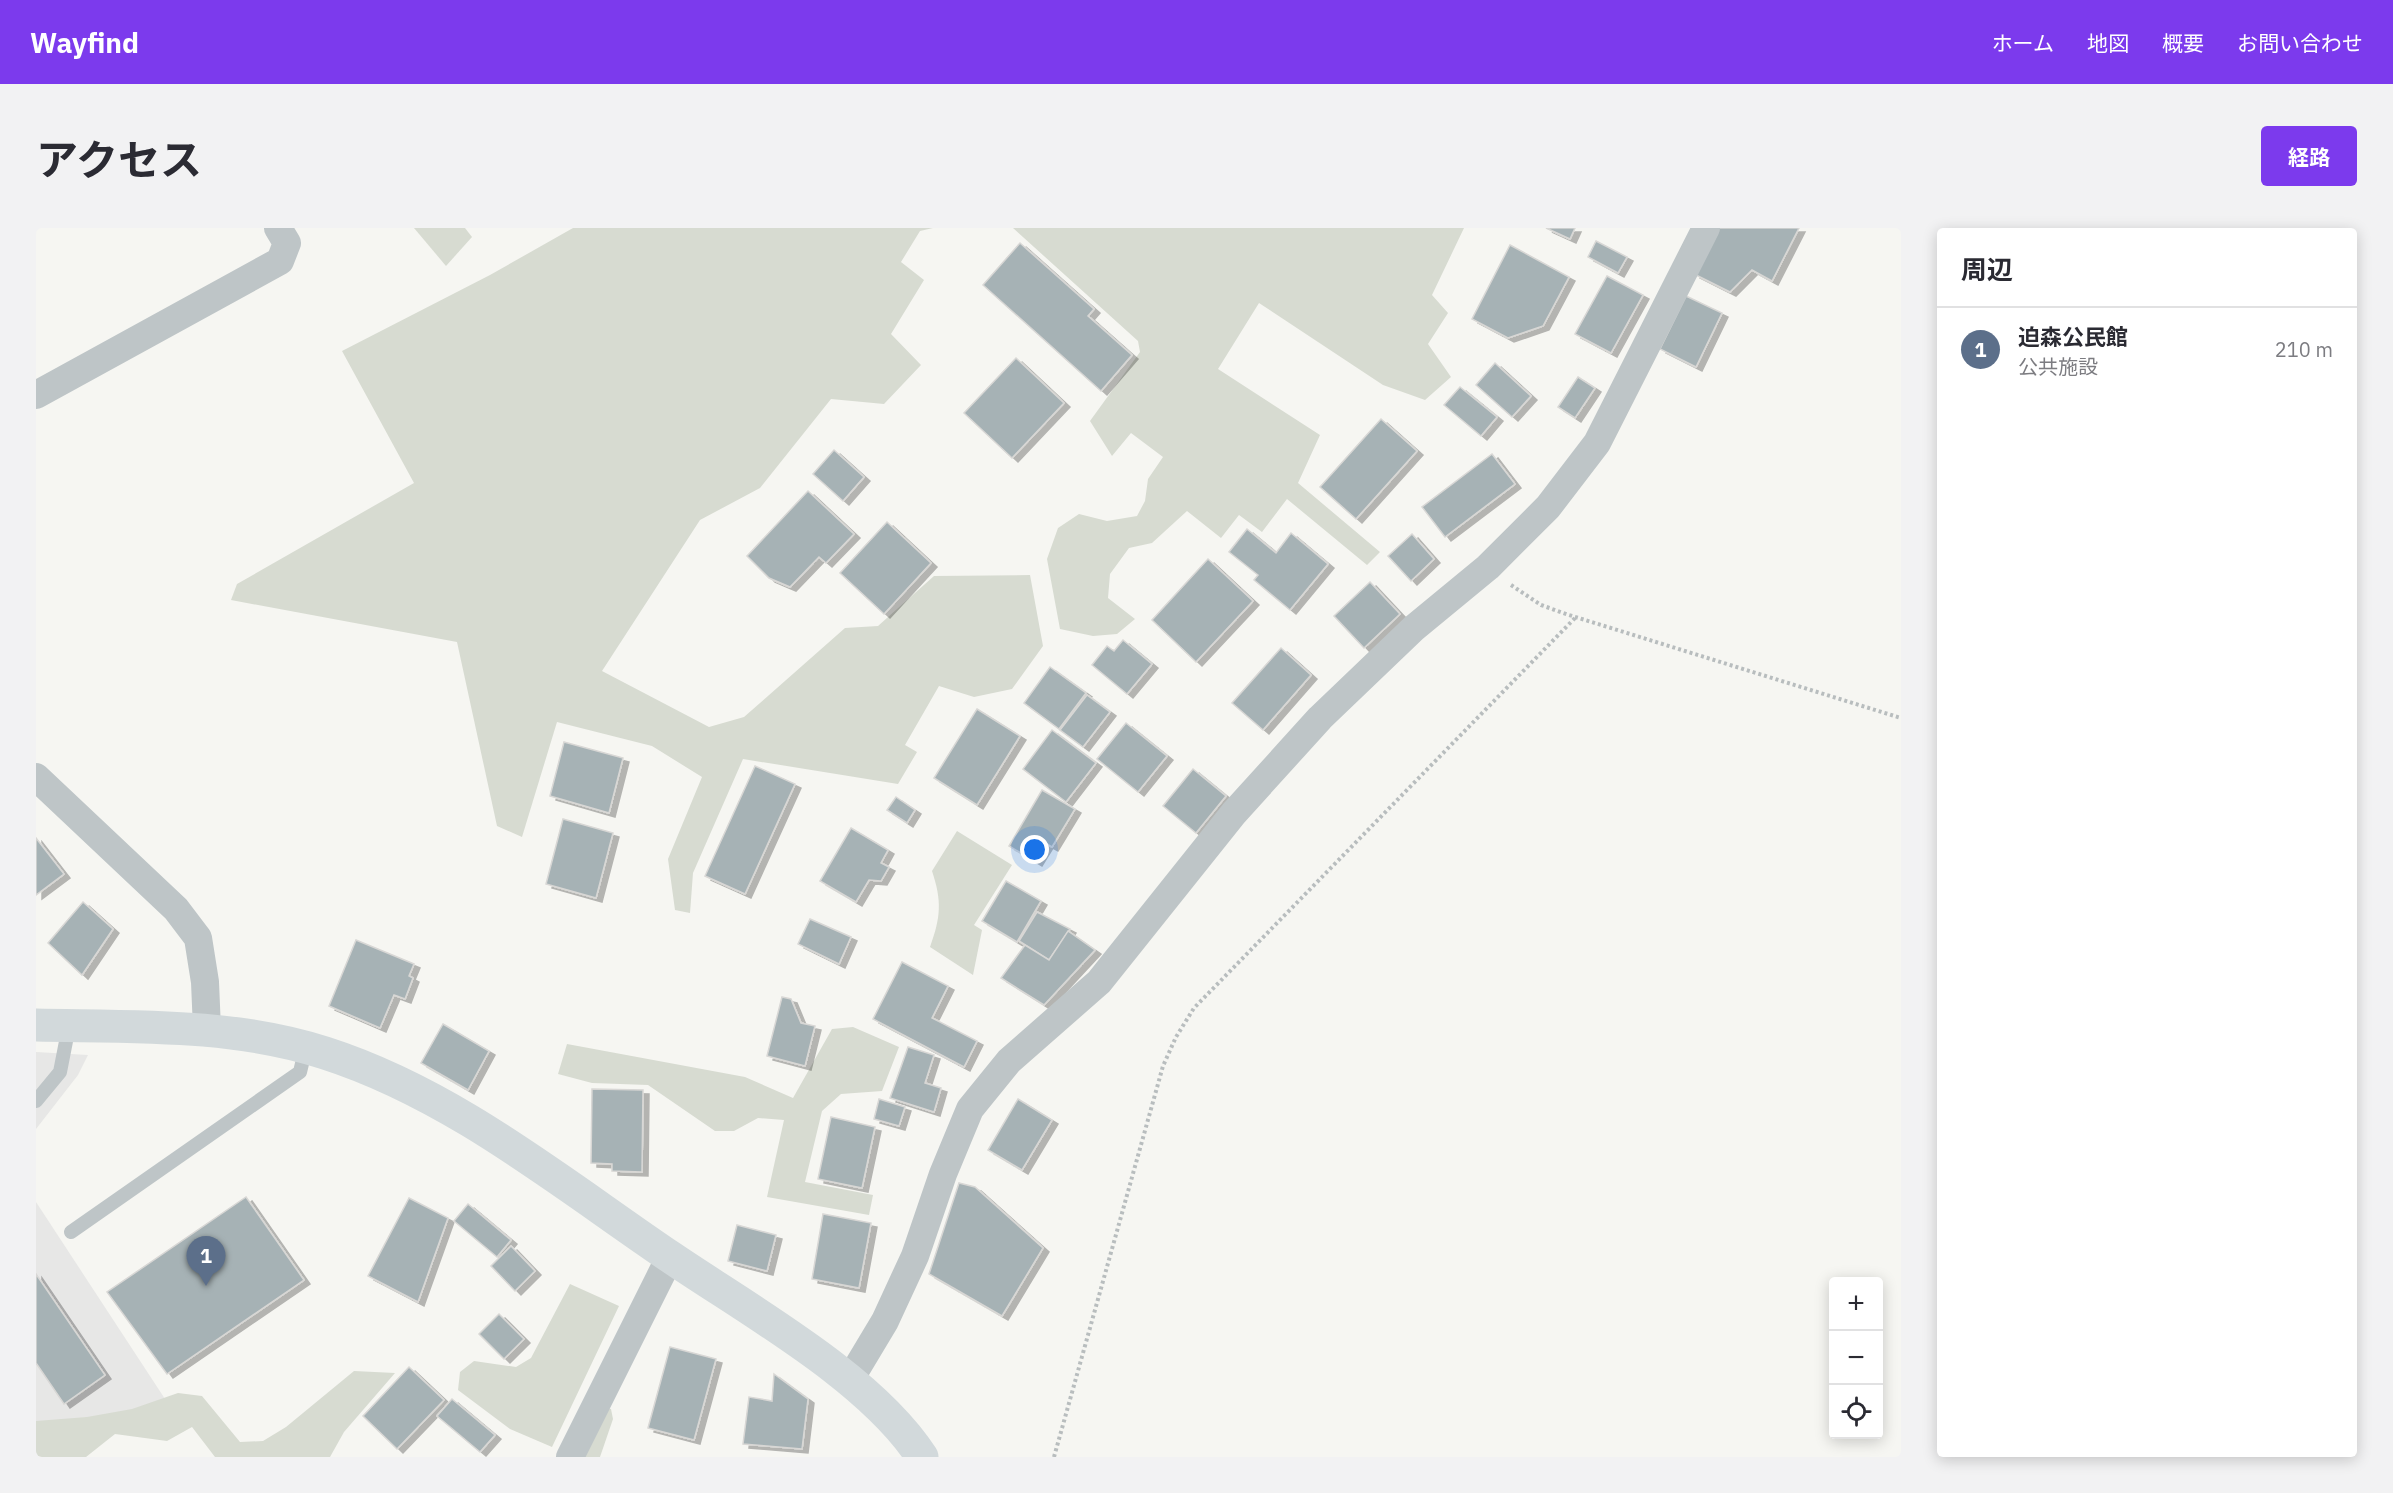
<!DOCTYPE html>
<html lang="ja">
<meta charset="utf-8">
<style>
body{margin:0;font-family:"IBM Plex Sans","Noto Sans JP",sans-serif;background:#f2f2f3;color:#2b2b33}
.controls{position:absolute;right:18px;bottom:18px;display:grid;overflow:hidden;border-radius:6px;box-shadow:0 3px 15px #0003}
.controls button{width:54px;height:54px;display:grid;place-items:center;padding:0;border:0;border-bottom:2px solid #e1e1e2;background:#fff;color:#2b2b33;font:30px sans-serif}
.you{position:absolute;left:999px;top:622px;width:21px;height:21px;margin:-15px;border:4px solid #fff;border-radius:50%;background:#1a73e8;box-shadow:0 0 0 9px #1a73e833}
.badge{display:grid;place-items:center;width:39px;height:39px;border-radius:50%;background:#7c3aed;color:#fff;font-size:20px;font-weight:700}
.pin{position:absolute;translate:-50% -50px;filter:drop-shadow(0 2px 3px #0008)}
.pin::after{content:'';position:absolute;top:32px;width:21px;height:18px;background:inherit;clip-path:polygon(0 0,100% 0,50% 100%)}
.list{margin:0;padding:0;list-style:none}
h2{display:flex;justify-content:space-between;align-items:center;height:78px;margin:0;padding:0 24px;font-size:26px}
h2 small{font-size:20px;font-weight:400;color:#7c7c81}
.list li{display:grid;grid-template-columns:39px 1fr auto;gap:18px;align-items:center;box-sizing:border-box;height:84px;padding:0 24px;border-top:2px solid #e1e1e2}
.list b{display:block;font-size:22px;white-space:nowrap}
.list p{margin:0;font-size:20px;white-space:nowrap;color:#7c7c81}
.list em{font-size:20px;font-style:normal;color:#7c7c81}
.icon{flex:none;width:33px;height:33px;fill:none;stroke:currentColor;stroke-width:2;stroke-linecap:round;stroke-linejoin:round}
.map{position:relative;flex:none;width:1865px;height:1229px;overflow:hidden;border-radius:6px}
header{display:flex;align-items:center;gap:36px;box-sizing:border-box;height:84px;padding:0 30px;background:#7c3aed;color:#fff}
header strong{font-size:28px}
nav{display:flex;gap:33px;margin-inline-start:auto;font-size:21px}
.intro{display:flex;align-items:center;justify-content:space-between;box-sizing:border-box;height:144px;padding:0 36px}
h1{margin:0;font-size:42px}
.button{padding:15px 27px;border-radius:6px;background:#7c3aed;color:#fff;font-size:21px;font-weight:700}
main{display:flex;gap:36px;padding:0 36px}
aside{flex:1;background:#fff;border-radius:6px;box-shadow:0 3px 15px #0003}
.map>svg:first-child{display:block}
.built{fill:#e7e7e6}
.green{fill:#d7dbd1}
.building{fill:#a6b2b5;stroke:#d8d7d5;stroke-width:1.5;filter:url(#shadow)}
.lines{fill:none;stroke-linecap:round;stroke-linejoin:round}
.path{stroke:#b8bdbe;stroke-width:4;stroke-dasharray:3 3;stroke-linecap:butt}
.lane{stroke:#bec5c7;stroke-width:14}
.street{stroke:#bec5c7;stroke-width:28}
.secondary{stroke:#d2d9db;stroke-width:33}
</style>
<header>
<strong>Wayfind</strong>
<nav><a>ホーム</a><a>地図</a><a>概要</a><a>お問い合わせ</a></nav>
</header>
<div class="intro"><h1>アクセス</h1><a class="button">経路</a></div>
<main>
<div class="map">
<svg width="1865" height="1229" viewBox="0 0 1865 1229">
<defs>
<filter id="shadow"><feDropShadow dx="6" dy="4" stdDeviation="0" flood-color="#0004"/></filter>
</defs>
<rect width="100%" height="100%" fill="#f6f6f2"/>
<g class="built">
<path d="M 0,824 L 52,827 L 42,847 L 0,901 Z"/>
<path d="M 0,974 L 131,1174 L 0,1217 Z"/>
</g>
<g class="green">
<path d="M 378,0 L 429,0 L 436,9 L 410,38 Z"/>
<path d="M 537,0 L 897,0 L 884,3 L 865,34 L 888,52 L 855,106 L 885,137 L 848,176 L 795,171 L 724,260 L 664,292 L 566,443 L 673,499 L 708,489 L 809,400 L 842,398 L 898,348 L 994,347 L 1007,418 L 976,461 L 938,469 L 903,458 L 869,517 L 881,524 L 862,556 L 707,531 L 657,645 L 654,685 L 639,682 L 632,631 L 666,549 L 616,518 L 521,494 L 486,609 L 461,598 L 421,414 L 195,372 L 201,356 L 378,255 L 306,123 L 454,47 Z"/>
<path d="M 959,0 L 1428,0 L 1396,67 L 1412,85 L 1392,116 L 1415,149 L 1389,172 L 1347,157 L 1223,75 L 1182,141 L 1284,207 L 1262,255 L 1344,324 L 1331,337 L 1251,271 L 1226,304 L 1203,287 L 1185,310 L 1151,283 L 1116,315 L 1093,320 L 1074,346 L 1072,370 L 1099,391 L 1081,406 L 1057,408 L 1024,401 L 1011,331 L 1022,300 L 1043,286 L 1071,293 L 1101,288 L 1109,273 L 1112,251 L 1127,229 L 1095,205 L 1076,228 L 1054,193 L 1104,124 L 1102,113 L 977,0 Z"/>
<path d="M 921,603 L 976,637 L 938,697 L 946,702 L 937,747 L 894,719 C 905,689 906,673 896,643 Z"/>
<path d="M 817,799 L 863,819 L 846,863 L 805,866 L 786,883 L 769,954 L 837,967 L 833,987 L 731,969 L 748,892 L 722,890 L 698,903 L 679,903 L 612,857 L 556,855 L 522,846 L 531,816 L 709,849 L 757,870 L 796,801 Z"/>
<path d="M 534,1056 L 583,1078 L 516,1219 L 474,1201 L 422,1162 L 424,1144 L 438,1133 L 480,1139 L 495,1130 Z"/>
<path d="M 318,1143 L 359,1145 L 308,1204 L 294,1229 L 179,1229 L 156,1199 L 131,1213 L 79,1206 L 50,1229 L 0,1229 L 0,1193 L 51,1189 L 96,1181 L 142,1165 L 166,1168 L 204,1214 L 227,1213 L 250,1199 Z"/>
<path d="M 569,1180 L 575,1181 L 577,1191 L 564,1229 L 545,1229 Z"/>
</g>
<g class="building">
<path d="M 1510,0 L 1539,0 L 1534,11 Z"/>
<path d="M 1681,0 L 1763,0 L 1736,53 L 1716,42 L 1694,64 L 1658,46 Z"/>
<path d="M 1560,13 L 1591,29 L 1582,45 L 1552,29 Z"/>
<path d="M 984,15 L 1058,81 L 1052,88 L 1096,127 L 1065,163 L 947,57 Z"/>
<path d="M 1474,17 L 1533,49 L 1507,98 L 1472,110 L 1436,91 Z"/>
<path d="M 1571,48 L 1607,67 L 1575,125 L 1539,106 Z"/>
<path d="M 1650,68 L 1686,85 L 1660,139 L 1624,121 Z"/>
<path d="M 980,130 L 1028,175 L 976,230 L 928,185 Z"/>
<path d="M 1459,135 L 1495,168 L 1476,189 L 1440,157 Z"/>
<path d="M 1542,149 L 1559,160 L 1539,190 L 1522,179 Z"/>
<path d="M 1424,159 L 1461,189 L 1445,208 L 1408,177 Z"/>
<path d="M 1345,191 L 1381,223 L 1320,291 L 1284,259 Z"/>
<path d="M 798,222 L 828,249 L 807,273 L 777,246 Z"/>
<path d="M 1456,226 L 1479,256 L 1409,309 L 1386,279 Z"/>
<path d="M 772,263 L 818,306 L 790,335 L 783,329 L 754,359 L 733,350 L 711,328 Z"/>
<path d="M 851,294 L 895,335 L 848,386 L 804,345 Z"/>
<path d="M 1211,301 L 1240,325 L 1255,305 L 1292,336 L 1254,382 L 1218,352 L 1222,347 L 1193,324 Z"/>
<path d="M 1376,306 L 1398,331 L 1375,353 L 1352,328 Z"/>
<path d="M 1172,331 L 1217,373 L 1160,434 L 1116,392 Z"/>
<path d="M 1334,354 L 1364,386 L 1328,420 L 1298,388 Z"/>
<path d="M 1087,412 L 1116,436 L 1091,466 L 1056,437 L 1071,418 L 1078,423 Z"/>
<path d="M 1245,420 L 1275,447 L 1227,502 L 1196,475 Z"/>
<path d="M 1014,439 L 1050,465 L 1023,501 L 988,475 Z"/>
<path d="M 1051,467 L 1074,484 L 1047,519 L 1024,502 Z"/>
<path d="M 941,481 L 984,508 L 941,577 L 898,550 Z"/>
<path d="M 1090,495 L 1131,528 L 1102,564 L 1061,531 Z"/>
<path d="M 1016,502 L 1060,535 L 1030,574 L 987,541 Z"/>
<path d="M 528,514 L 587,530 L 573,585 L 514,568 Z"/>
<path d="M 719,538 L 759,556 L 709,666 L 669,648 Z"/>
<path d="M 1157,541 L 1190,568 L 1160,605 L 1127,578 Z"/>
<path d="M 1006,562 L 1039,581 L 1016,619 L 1011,616 L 1000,634 L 973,618 Z"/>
<path d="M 860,569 L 879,582 L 871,595 L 851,582 Z"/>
<path d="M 527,591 L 577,605 L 560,670 L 510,656 Z"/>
<path d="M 815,600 L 852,622 L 845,635 L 853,639 L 845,653 L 833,652 L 820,674 L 784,653 Z"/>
<path d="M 0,610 L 28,646 L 0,667 Z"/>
<path d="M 970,653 L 1005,673 L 981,714 L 946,693 Z"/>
<path d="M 47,674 L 77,701 L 46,747 L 12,715 Z"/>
<path d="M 1001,684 L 1034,701 L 1013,732 L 983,713 Z"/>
<path d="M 774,691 L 815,709 L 803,736 L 762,716 Z"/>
<path d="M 1032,703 L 1059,722 L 1008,777 L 965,750 L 989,717 L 1013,732 Z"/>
<path d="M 320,712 L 378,736 L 373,748 L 377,750 L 369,771 L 358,767 L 344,800 L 293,778 Z"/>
<path d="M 866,734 L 912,758 L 896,790 L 941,813 L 928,839 L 837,791 Z"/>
<path d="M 746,769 L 755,771 L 765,795 L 779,798 L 769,838 L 731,828 Z"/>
<path d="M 407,796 L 453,823 L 432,862 L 385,835 Z"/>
<path d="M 872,819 L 898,827 L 889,855 L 905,860 L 898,884 L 854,870 Z"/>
<path d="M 556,861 L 607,862 L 606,944 L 576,943 L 576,936 L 555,935 Z"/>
<path d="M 843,871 L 869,879 L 863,898 L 838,891 Z"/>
<path d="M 982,871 L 1016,892 L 986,942 L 952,922 Z"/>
<path d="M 795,889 L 839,899 L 826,960 L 782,951 Z"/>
<path d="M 923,955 L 939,959 L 1007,1020 L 966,1088 L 893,1046 Z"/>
<path d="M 210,969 L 268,1052 L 131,1146 L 71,1064 Z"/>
<path d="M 373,970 L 412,990 L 382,1074 L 332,1048 Z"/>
<path d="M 432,976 L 475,1012 L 461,1029 L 418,993 Z"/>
<path d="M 787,986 L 835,995 L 823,1060 L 776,1051 Z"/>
<path d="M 701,997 L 740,1007 L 731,1043 L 692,1033 Z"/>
<path d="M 475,1018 L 499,1043 L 479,1063 L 455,1038 Z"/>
<path d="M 0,1046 L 69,1147 L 28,1176 L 0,1135 Z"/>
<path d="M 463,1086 L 488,1111 L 468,1131 L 443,1106 Z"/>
<path d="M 634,1119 L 680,1131 L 658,1212 L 612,1200 Z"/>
<path d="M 373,1139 L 408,1172 L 361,1221 L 327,1188 Z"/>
<path d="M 738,1146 L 772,1171 L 766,1221 L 707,1216 L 713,1169 L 736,1173 Z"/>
<path d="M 416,1171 L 459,1207 L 444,1224 L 401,1188 Z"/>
</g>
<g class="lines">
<g class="path">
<path d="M 1475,357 L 1505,377 L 1533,387 L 1865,490"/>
<path d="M 1018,1229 L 1127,838 L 1140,809 L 1158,780 L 1540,389"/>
</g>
<g class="lane">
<path d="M 0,873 L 24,844 L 33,798"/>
<path d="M 35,1004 L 264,844 L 270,819"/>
</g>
<g class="street">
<path d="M 0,167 L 244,33 L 251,15 L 242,0"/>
<path d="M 0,549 L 140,681 L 162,710 L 169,754 L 171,801"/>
<path d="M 813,1153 L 849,1093 L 879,1028 L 907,946 L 934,881 L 973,833 L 1063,754 L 1198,585 L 1284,490 L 1378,400 L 1452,339 L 1512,279 L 1561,215 L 1670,0"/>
<path d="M 534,1229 L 634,1029"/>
</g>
<path class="secondary" d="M 0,797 C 97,799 196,795 289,825 C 417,866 525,955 636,1030 C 714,1083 835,1150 886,1229"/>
</g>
</svg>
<div class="controls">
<button>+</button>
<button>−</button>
<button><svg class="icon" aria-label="locate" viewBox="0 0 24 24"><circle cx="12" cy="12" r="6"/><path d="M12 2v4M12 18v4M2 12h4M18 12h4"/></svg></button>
</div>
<div class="you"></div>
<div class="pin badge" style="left:170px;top:1058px;background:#5c6f8a">1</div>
</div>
<aside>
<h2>周辺<small></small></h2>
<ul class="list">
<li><span class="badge" style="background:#5c6f8a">1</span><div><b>迫森公民館</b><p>公共施設</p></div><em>210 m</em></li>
</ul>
</aside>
</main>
